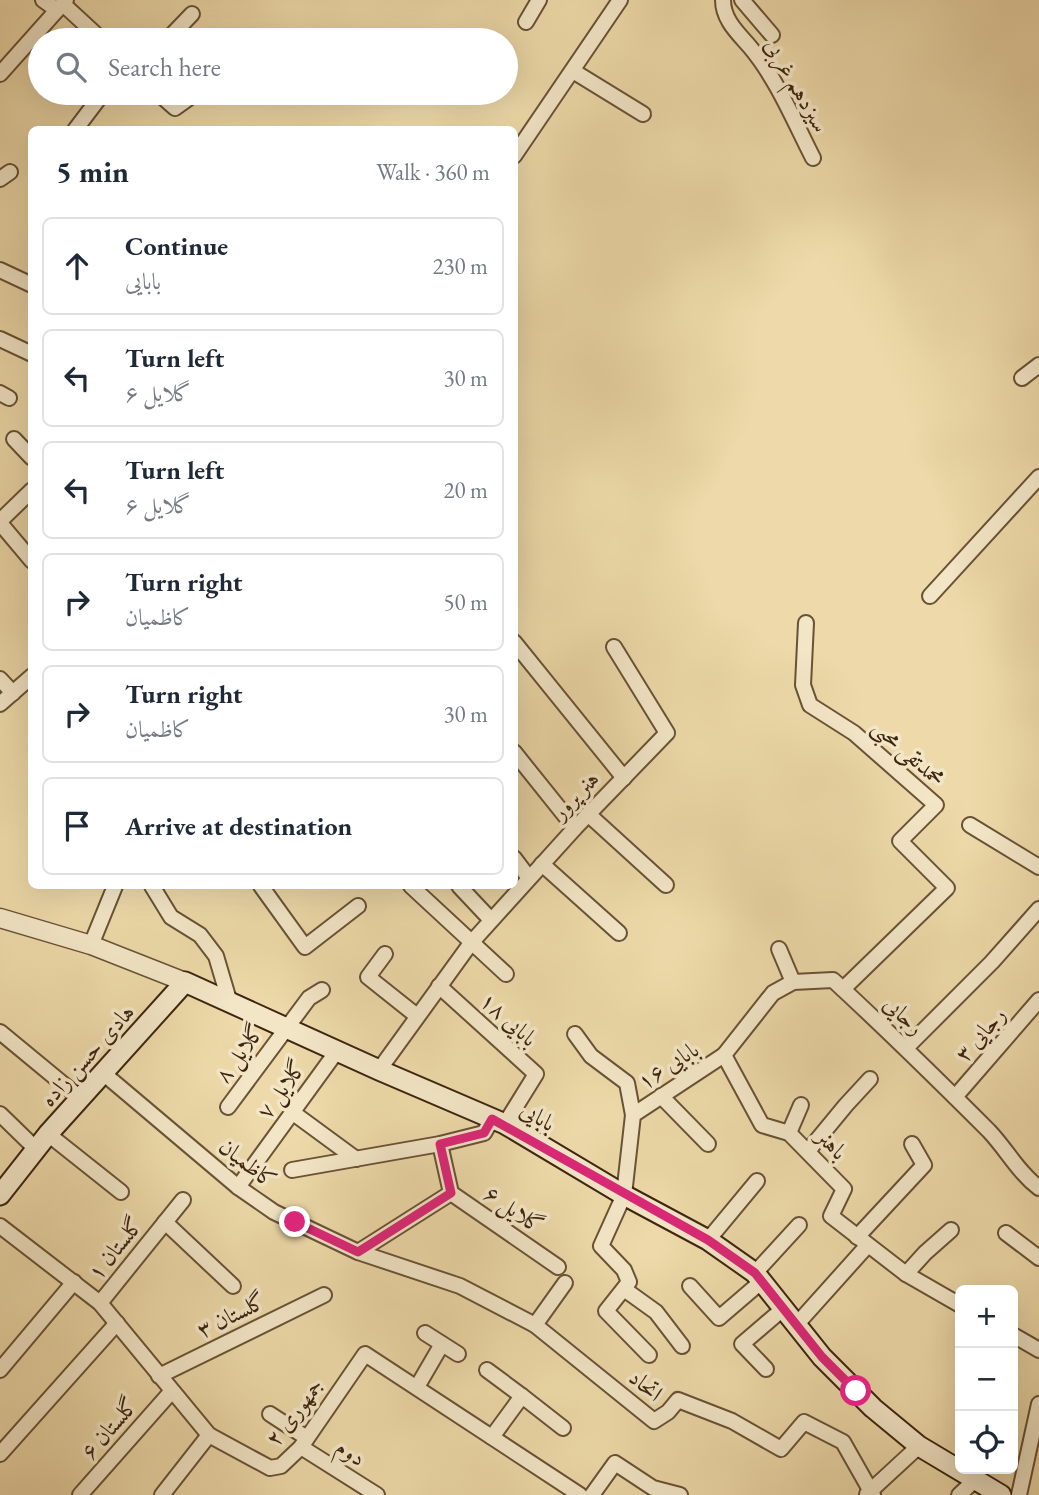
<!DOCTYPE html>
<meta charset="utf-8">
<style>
body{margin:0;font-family:"EB Garamond",Amiri,serif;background:#f6f6f7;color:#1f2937}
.controls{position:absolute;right:21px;bottom:21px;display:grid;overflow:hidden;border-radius:10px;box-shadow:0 7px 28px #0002}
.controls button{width:63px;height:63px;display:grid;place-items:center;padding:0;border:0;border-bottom:2px solid #e0e1e3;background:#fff;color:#1f2937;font:35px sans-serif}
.stop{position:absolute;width:21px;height:21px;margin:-16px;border:5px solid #db2777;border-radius:50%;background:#fff}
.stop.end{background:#db2777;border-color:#fff;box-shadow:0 2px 7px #0008}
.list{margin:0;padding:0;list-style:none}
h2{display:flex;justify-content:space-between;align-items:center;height:91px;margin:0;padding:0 28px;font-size:30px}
h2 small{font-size:23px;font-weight:400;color:#747a83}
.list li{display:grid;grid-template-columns:46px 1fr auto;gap:21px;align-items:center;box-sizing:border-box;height:98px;margin:0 14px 14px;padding:0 14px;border:2px solid #e0e1e3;border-radius:10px}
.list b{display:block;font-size:26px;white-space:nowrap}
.list p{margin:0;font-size:23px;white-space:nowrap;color:#747a83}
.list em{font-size:23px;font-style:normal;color:#747a83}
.icon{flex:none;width:38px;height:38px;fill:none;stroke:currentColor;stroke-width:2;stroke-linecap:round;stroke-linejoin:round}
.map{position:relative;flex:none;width:1039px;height:1495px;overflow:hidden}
.search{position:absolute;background:#fff;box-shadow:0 7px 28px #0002;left:28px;top:28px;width:490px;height:77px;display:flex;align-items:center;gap:18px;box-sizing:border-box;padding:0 24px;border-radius:38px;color:#747a83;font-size:26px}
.panel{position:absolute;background:#fff;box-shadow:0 7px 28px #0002;left:28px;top:126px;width:490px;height:763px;border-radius:10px}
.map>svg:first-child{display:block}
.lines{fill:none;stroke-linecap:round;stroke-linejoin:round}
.minor-casing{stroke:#695236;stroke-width:18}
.tertiary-casing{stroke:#695236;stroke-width:21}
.secondary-casing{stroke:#3d250f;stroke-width:23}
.minor{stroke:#f3e6c7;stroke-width:14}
.tertiary{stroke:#f3e6c7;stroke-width:18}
.secondary{stroke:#f3e6c7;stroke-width:19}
.route{stroke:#db2777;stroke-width:9}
.labels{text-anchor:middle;stroke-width:7;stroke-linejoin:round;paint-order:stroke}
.street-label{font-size:23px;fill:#3d250f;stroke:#f3e6c7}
</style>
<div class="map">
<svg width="1039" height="1495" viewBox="0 0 1039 1495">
<rect width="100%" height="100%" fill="#edd9a9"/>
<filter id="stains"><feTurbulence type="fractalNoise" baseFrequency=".00286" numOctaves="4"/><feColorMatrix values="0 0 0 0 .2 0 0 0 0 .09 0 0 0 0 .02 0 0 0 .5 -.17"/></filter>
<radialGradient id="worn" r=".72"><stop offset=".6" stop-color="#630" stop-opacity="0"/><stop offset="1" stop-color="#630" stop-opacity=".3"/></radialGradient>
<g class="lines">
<g class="minor-casing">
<g id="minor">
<path d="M 43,0 L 57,10"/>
<path d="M 723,0 C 723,20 738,33 750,47 C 777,79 794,121 813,158"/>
<path d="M 742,0 L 772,35"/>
<path d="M 63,4 L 102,40"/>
<path d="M 526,22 L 539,0"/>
<path d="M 167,40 L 192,14"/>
<path d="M 573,71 L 643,114"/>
<path d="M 0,74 L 66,0"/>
<path d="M 158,93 L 175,108 L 196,93"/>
<path d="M 75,130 L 103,93"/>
<path d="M 514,156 L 620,0"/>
<path d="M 0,179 L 10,172"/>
<path d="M 0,270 L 32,285"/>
<path d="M 0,339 L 32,354"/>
<path d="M 1022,378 L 1039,365"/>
<path d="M 0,393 L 9,398"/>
<path d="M 14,439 L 32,458"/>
<path d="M 0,521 L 32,490"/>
<path d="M 0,523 L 32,561"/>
<path d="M 930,596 L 1039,477"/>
<path d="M 806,623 L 803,685 L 810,705 L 854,733 L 936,805 L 900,841 L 947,888 L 843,989"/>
<path d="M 514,642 L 624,778"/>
<path d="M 0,679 L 13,693"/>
<path d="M 0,704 L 32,676"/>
<path d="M 514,752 L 575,828"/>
<path d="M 588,814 L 666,885"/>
<path d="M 970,825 L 1039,867"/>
<path d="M 514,858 L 529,878"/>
<path d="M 542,864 L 619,933"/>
<path d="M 152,886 L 171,917 L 200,935 L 216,956 L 229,1000"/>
<path d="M 261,886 L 305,947 L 358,906"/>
<path d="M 411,886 L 506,974"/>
<path d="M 459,886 L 491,920"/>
<path d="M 91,945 L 115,886"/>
<path d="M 779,949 L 793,982"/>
<path d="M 385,954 L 368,977 L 417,1016"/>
<path d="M 439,986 L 536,1074 L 505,1124"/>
<path d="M 0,1032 L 80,1098"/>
<path d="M 575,1034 L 591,1056 L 627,1083 L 633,1115"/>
<path d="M 906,1048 L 992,962 L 1039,909"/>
<path d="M 724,1055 L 762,1125 L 789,1133 L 844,1189 L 831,1216 L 906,1274 L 960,1305"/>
<path d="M 379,1070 L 471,943 L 575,828 L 667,733 L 614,647"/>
<path d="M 103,1073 L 238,1187 L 274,1212 L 358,1252 L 460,1286 L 535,1325 L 654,1421 L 668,1412 L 678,1400 L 732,1421 L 781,1449 L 804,1422 L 843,1442 L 873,1495"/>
<path d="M 661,1096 L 708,1144"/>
<path d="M 955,1097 L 1039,1000"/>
<path d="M 228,1107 L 309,998 L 322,990"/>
<path d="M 292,1112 L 356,1159"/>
<path d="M 0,1114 L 36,1149"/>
<path d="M 789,1133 L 801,1105"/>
<path d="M 48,1134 L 121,1192"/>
<path d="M 440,1144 L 451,1193 L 558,1267"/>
<path d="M 808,1151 L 846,1105 L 870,1079"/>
<path d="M 292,1170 L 440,1144 L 484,1133 L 492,1119"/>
<path d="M 238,1187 L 337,1051"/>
<path d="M 165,1222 L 233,1286"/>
<path d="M 0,1226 L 100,1303 L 209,1435 L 270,1468 L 281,1466 L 301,1447 L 365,1354 L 580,1495"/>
<path d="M 1006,1233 L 1039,1258"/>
<path d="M 857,1237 L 924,1165 L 912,1144"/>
<path d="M 708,1240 L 757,1181"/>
<path d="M 358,1252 L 451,1193"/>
<path d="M 755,1273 L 799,1225"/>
<path d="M 906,1274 L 925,1253 L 951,1230"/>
<path d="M 690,1286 L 719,1318 L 762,1281"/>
<path d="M 624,1289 L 656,1312 L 682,1346"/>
<path d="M 100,1303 L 183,1200"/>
<path d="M 797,1324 L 867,1246"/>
<path d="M 535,1325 L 565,1283"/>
<path d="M 425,1333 L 458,1354"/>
<path d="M 1013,1335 L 1039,1350"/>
<path d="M 649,1355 L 606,1311 L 629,1282 L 624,1270 L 601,1246 L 624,1195 L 633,1115 L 724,1055 L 773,993 L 793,982 L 833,980 C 886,1029 938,1080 989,1131 C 1007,1150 1018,1172 1039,1188"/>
<path d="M 766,1369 L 742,1344 L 784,1308"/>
<path d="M 0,1370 L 74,1282"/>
<path d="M 487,1370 L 522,1396"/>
<path d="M 159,1376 L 324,1295"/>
<path d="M 417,1387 L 442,1344"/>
<path d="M 270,1414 L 307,1438"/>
<path d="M 492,1437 L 522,1396 L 563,1428"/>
<path d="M 301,1447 L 377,1495"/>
<path d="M 0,1454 L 117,1323"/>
<path d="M 867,1494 L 919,1446"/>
<path d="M 80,1495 L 171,1392"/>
<path d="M 162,1495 L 209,1435"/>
<path d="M 592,1495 L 615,1463 L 653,1488 L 680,1495"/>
<path d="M 959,1495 L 974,1481"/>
<path d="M 1019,1495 L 1039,1404"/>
</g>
</g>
<g class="tertiary-casing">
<path id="tertiary" d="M 0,918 L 91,945 L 185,982"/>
</g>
<g class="secondary-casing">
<path id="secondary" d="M 0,1195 L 48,1134 L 185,982 L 379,1070 L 505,1124 L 624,1195 L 708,1240 L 755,1273 L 822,1357 L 873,1408 L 919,1446 L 1001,1495"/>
</g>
<use href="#minor" class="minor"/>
<use href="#tertiary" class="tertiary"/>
<use href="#secondary" class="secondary"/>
</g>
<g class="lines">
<path class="route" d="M 295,1222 L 358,1252 L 451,1193 L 440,1144 L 484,1133 L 492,1119 L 708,1240 L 755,1273 L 822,1357 L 856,1391"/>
</g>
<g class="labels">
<g class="street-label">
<text transform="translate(797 85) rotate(60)" y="8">سیزدهم غربی</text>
<text transform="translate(909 752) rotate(42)" y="8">محمدتقی محبی</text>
<text transform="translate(575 795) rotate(-46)" y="8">هنر پرور</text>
<text transform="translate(904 1015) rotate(43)" y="8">رجایی</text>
<text transform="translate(509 1019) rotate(42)" y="8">بابایی ۱۸</text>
<text transform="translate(980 1034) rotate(-49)" y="8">رجایی ۳</text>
<text transform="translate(239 1053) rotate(-54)" y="8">گلایل ۸</text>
<text transform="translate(87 1055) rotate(-48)" y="8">هادی حسن زاده</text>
<text transform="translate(668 1065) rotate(-33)" y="8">بابایی ۱۶</text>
<text transform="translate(281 1089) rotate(-54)" y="8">گلایل ۷</text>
<text transform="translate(538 1116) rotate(30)" y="8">بابایی</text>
<text transform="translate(832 1144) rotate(45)" y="8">باهنر</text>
<text transform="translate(248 1163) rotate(38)" y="8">کاظمیان</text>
<text transform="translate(514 1209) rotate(35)" y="8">گلایل ۶</text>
<text transform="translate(115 1248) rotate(-51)" y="8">گلستان ۱</text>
<text transform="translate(231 1315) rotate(-26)" y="8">گلستان ۳</text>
<text transform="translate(646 1385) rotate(39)" y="8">اتحاد</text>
<text transform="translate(294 1412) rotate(-52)" y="8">جمهوری ۲</text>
<text transform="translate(109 1428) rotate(-49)" y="8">گلستان ۶</text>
<text transform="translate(351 1452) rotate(33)" y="8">دوم</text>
</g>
</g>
<rect width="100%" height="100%" filter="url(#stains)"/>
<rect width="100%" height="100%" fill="url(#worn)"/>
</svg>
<div class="controls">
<button>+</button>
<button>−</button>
<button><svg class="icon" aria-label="locate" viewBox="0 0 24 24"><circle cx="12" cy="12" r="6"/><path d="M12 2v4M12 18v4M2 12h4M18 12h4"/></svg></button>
</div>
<div class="stop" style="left:856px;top:1391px"></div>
<div class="stop end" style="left:295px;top:1222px"></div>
<div class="search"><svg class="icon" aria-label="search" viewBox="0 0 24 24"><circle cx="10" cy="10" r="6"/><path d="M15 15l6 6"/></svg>Search here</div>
<section class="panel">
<h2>5 min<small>Walk · 360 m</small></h2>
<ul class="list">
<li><svg class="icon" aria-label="ahead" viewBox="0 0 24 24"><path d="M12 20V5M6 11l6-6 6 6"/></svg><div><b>Continue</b><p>بابایی</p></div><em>230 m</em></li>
<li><svg class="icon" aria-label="left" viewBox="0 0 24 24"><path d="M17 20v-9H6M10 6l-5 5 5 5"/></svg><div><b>Turn left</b><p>گلایل ۶</p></div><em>30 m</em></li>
<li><svg class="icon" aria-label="left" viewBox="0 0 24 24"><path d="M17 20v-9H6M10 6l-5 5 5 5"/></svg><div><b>Turn left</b><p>گلایل ۶</p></div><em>20 m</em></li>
<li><svg class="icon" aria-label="right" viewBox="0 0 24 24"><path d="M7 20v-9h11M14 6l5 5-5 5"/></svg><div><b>Turn right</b><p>کاظمیان</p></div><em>50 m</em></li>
<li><svg class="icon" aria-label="right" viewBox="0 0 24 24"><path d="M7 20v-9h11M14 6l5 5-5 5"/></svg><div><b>Turn right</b><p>کاظمیان</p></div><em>30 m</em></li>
<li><svg class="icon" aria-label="arrive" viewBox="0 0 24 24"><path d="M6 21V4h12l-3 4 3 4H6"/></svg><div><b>Arrive at destination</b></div></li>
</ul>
</section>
</div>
